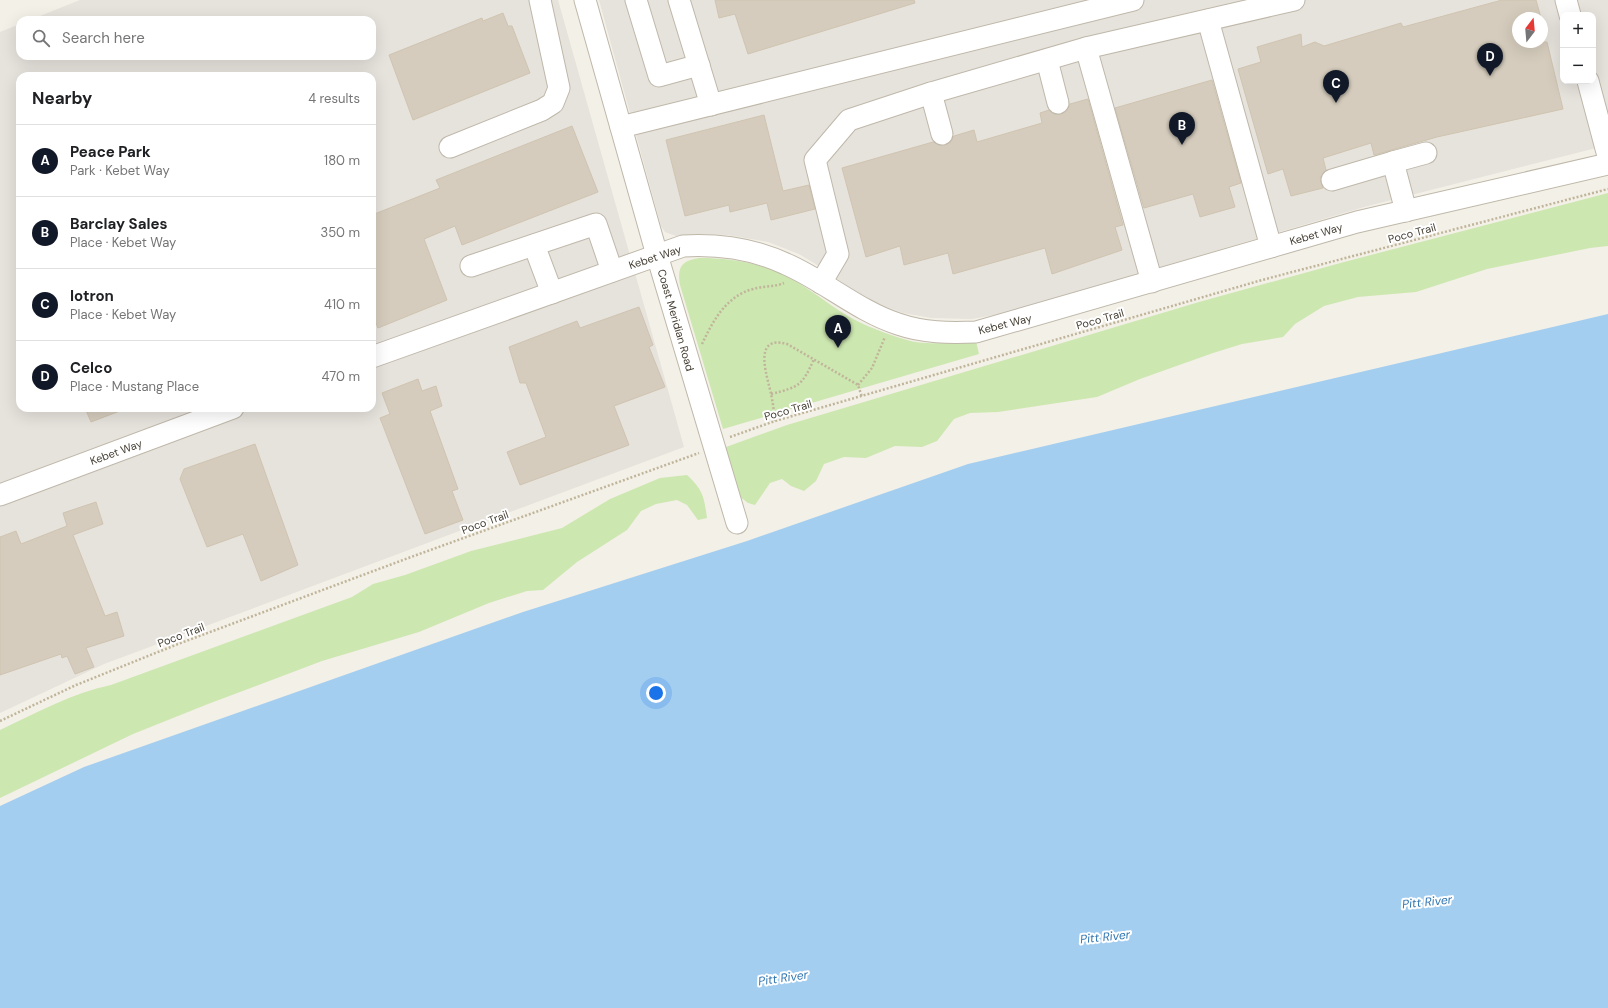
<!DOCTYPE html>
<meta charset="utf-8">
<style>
body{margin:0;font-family:"DM Sans",sans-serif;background:#f2f2f2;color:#202124}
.controls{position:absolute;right:12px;top:12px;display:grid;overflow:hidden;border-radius:8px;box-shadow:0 4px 16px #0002}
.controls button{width:36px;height:36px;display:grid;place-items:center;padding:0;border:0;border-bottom:1px solid #e0e0e0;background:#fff;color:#202124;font:20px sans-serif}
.compass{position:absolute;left:1512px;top:12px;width:36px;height:36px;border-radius:50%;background:#fff;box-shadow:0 4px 16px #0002;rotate:16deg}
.you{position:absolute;left:656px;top:693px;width:14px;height:14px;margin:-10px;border:3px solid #fff;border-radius:50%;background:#1a73e8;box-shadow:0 0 0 6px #1a73e833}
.badge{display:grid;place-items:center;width:26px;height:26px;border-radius:50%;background:#111827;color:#fff;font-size:13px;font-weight:700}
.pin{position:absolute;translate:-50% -33px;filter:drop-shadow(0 1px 2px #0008)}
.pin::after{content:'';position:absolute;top:21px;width:14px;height:12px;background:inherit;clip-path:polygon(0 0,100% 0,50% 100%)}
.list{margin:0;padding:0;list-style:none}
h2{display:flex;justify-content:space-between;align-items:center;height:52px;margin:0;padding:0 16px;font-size:17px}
h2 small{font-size:13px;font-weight:400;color:#757577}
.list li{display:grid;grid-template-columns:26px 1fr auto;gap:12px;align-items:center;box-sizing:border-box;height:72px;padding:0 16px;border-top:1px solid #e0e0e0}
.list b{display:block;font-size:15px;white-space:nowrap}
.list p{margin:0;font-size:13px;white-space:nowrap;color:#757577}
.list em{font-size:13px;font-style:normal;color:#757577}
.icon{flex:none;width:22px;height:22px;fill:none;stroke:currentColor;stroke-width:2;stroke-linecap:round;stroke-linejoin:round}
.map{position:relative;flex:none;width:1608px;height:1008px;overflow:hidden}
.search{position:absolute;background:#fff;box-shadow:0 4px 16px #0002;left:16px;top:16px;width:360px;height:44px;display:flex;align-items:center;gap:10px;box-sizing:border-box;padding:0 14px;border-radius:12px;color:#757577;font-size:15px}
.panel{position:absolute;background:#fff;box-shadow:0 4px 16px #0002;left:16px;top:72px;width:360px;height:340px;border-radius:12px}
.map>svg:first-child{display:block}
.industrial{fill:#e6e2dc;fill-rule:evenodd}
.green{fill:#cde7b0}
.water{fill:#a4cef0}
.building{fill:#d5ccbd;stroke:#d0c4b0}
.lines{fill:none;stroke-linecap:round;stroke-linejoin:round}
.minor-casing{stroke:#bfb8aa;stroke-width:23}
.path{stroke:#c0b59b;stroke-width:2.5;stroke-dasharray:2 2;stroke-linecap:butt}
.minor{stroke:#fff;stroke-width:21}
.labels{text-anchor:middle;stroke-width:4;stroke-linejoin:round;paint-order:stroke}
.street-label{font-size:11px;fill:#474136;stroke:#fff}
.water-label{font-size:12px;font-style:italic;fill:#3076b2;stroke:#fff}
</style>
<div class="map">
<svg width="1608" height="1008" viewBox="0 0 1608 1008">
<rect width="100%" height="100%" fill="#f3f0e7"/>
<g class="industrial">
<path d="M 80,0 L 558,0 L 684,447 L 104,664 L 0,713 L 0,32 L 20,24 L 20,56 L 372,56 L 372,20 L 30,20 ZM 20,76 L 372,76 L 372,408 L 20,408 Z"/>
<path d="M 599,0 L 1608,0 L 1608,145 L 1364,207 L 1004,313 L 972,319 L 932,318 L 903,313 L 874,302 L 861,295 L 814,263 L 799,254 L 768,242 L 728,235 L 701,234 L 676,236 L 665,232 L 661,226 ZM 1563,15 L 1593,15 L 1593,81 L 1563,81 ZM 1518,18 L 1542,18 L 1542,42 L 1518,42 Z"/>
</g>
<g class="green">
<path d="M 1608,193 L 1608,246 L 1590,248 L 1487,269 L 1416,292 L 1358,297 L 1324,306 L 1295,324 L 1283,337 L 1242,344 L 1213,353 L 1140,379 L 1097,397 L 998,412 L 970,413 L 954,419 L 937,441 L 922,447 L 895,446 L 866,458 L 844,457 L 824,464 L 816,481 L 804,491 L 791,486 L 782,479 L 770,483 L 755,505 L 748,503 L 739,496 L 722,451 L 726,447 L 787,425 L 1199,302 L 1344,262 Z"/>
<path d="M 699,258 C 727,258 758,262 784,275 C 807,286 826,303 848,316 C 865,326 887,334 907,340 C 924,346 958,342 976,341 L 979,354 L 723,429 L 680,285 C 677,267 681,261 699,258 Z"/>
<path d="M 687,475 C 703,490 704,496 707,518 L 698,520 L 687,505 L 677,500 L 656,504 L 641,511 L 627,530 L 577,562 L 543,590 L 527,591 L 489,603 L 419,632 L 322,661 L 208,704 L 133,734 L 0,798 L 0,730 C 36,713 72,693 111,685 L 352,597 L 373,584 L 405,575 L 471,551 L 562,528 L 610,499 L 660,478 Z"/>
</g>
<path class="water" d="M 1608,314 L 1608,1008 L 0,1008 L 0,806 L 84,767 L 523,612 L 747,541 L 968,464 Z"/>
<g class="building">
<path d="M 715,0 L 914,0 L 915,3 L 748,54 L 735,14 L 719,18 Z"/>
<path d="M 1502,0 L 1536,0 L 1541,18 L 1518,18 L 1518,42 L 1547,42 L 1563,109 L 1437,137 L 1374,155 L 1371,143 L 1323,158 L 1326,170 L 1320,178 L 1323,188 L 1291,196 L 1283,169 L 1268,174 L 1238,69 L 1261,62 L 1257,47 L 1301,34 L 1302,47 L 1315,42 L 1324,46 L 1401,23 L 1403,27 Z"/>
<path d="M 503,13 L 508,26 L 512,26 L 530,73 L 413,120 L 389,55 L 482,18 L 483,21 Z"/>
<path d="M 1212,80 L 1241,183 L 1229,187 L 1235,207 L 1200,217 L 1193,194 L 1144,208 L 1115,108 Z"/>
<path d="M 1088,99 L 1123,225 L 1115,227 L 1122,250 L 1052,274 L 1045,248 L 953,274 L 948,253 L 904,265 L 900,246 L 866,257 L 842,168 L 933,142 L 939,145 L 945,145 L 951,142 L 954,136 L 974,130 L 977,142 L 1042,123 L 1040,113 L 1049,110 L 1054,114 L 1061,114 L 1067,111 L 1070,104 Z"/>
<path d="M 764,115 L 783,191 L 809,185 L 815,209 L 771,220 L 767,203 L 730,212 L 729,205 L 685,216 L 666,140 Z"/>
<path d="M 572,126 L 598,192 L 462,245 L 455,226 L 424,239 L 447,300 L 378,328 L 372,313 L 372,215 L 440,188 L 436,180 Z"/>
<path d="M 639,307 L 653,345 L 649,347 L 665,387 L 614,406 L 629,445 L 520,485 L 507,452 L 546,437 L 526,383 L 520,383 L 509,347 L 577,321 L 580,328 Z"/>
<path d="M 418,379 L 422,391 L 436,386 L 442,406 L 430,411 L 458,489 L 452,491 L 463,520 L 425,534 L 380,418 L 390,414 L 382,393 Z"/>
<path d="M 85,408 L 124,408 L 125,409 L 91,422 Z"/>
<path d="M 255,444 L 298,565 L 261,581 L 243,534 L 207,547 L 180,479 L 184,469 Z"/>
<path d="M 96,502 L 103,524 L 73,535 L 105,616 L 117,612 L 124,636 L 86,648 L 94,667 L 75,674 L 67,656 L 62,658 L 61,654 L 0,675 L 0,537 L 16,531 L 21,544 L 67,526 L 63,513 Z"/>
</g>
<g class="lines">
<g class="minor-casing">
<g id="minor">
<path d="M 585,0 L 657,255 L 737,523"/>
<path d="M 636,0 L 659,76 L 699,65"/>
<path d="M 679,0 L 711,105"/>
<path d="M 1566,0 L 1570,15"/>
<path d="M 1208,20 L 1271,247"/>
<path d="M 1086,48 L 1294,0"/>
<path d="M 1047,60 L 1058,103"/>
<path d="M 1588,81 L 1608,156"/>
<path d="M 931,93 L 942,134"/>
<path d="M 621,127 L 1133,0"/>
<path d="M 450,147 L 542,110 L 553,103 L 559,88 L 540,0"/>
<path d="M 1393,162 L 1426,153"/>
<path d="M 1332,180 L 1393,162 L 1406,211"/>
<path d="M 534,245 L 552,293"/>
<path d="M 471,266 L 596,224 L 612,271"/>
<path d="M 821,283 L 838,254 L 815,160 L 849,120 L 931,93 L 1086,48 L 1152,282"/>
<path d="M 372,357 L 683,246 C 718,244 754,249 786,264 C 825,281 858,311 898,324 C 924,333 949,333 976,332 L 1357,222 L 1608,164"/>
<path d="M 0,495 L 233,408"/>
</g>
</g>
<g class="path">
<path d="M 702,344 C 713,321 726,296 753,289 C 763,286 775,287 784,283"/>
<path d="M 858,385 L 872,368 L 885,337"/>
<path d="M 771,394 C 799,387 802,386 814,359"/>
<path d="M 775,421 C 774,412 773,403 771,394 C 768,378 751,334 787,344 L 858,385 L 862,397"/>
<path d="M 730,437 L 775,421 L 1262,280 L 1608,189"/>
<path d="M 0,721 L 76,685 L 178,644 L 411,557 L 699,453"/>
</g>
<use href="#minor" class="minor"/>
</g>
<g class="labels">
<g class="street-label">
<text transform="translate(1412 233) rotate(-15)" y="4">Poco Trail</text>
<text transform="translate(1316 234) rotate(-16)" y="4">Kebet Way</text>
<text transform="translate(655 257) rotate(-18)" y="4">Kebet Way</text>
<text transform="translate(1100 319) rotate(-16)" y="4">Poco Trail</text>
<text transform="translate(676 320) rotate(74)" y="4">Coast Meridian Road</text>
<text transform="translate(1005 324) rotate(-14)" y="4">Kebet Way</text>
<text transform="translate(788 410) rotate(-16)" y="4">Poco Trail</text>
<text transform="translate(116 452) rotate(-20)" y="4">Kebet Way</text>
<text transform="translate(485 522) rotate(-20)" y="4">Poco Trail</text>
<text transform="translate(181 635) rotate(-21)" y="4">Poco Trail</text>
</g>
<g class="water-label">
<text transform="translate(1427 902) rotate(-6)" y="4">Pitt River</text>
<text transform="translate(1105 937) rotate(-6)" y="4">Pitt River</text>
<text transform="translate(783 978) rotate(-8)" y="4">Pitt River</text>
</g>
</g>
</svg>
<div class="controls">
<button>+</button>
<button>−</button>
</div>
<svg class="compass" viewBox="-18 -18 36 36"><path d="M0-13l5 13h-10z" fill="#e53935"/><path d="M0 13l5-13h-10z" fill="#757577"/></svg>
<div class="you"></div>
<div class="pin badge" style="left:838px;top:348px">A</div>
<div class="pin badge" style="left:1182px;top:145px">B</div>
<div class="pin badge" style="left:1336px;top:103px">C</div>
<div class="pin badge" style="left:1490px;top:76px">D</div>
<div class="search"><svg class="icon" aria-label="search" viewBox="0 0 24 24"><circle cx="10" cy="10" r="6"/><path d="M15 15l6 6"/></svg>Search here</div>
<section class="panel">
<h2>Nearby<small>4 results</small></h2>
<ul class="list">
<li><span class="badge">A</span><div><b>Peace Park</b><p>Park · Kebet Way</p></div><em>180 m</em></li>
<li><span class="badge">B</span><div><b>Barclay Sales</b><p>Place · Kebet Way</p></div><em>350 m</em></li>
<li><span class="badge">C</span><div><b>Iotron</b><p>Place · Kebet Way</p></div><em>410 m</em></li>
<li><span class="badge">D</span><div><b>Celco</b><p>Place · Mustang Place</p></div><em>470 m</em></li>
</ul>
</section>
</div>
